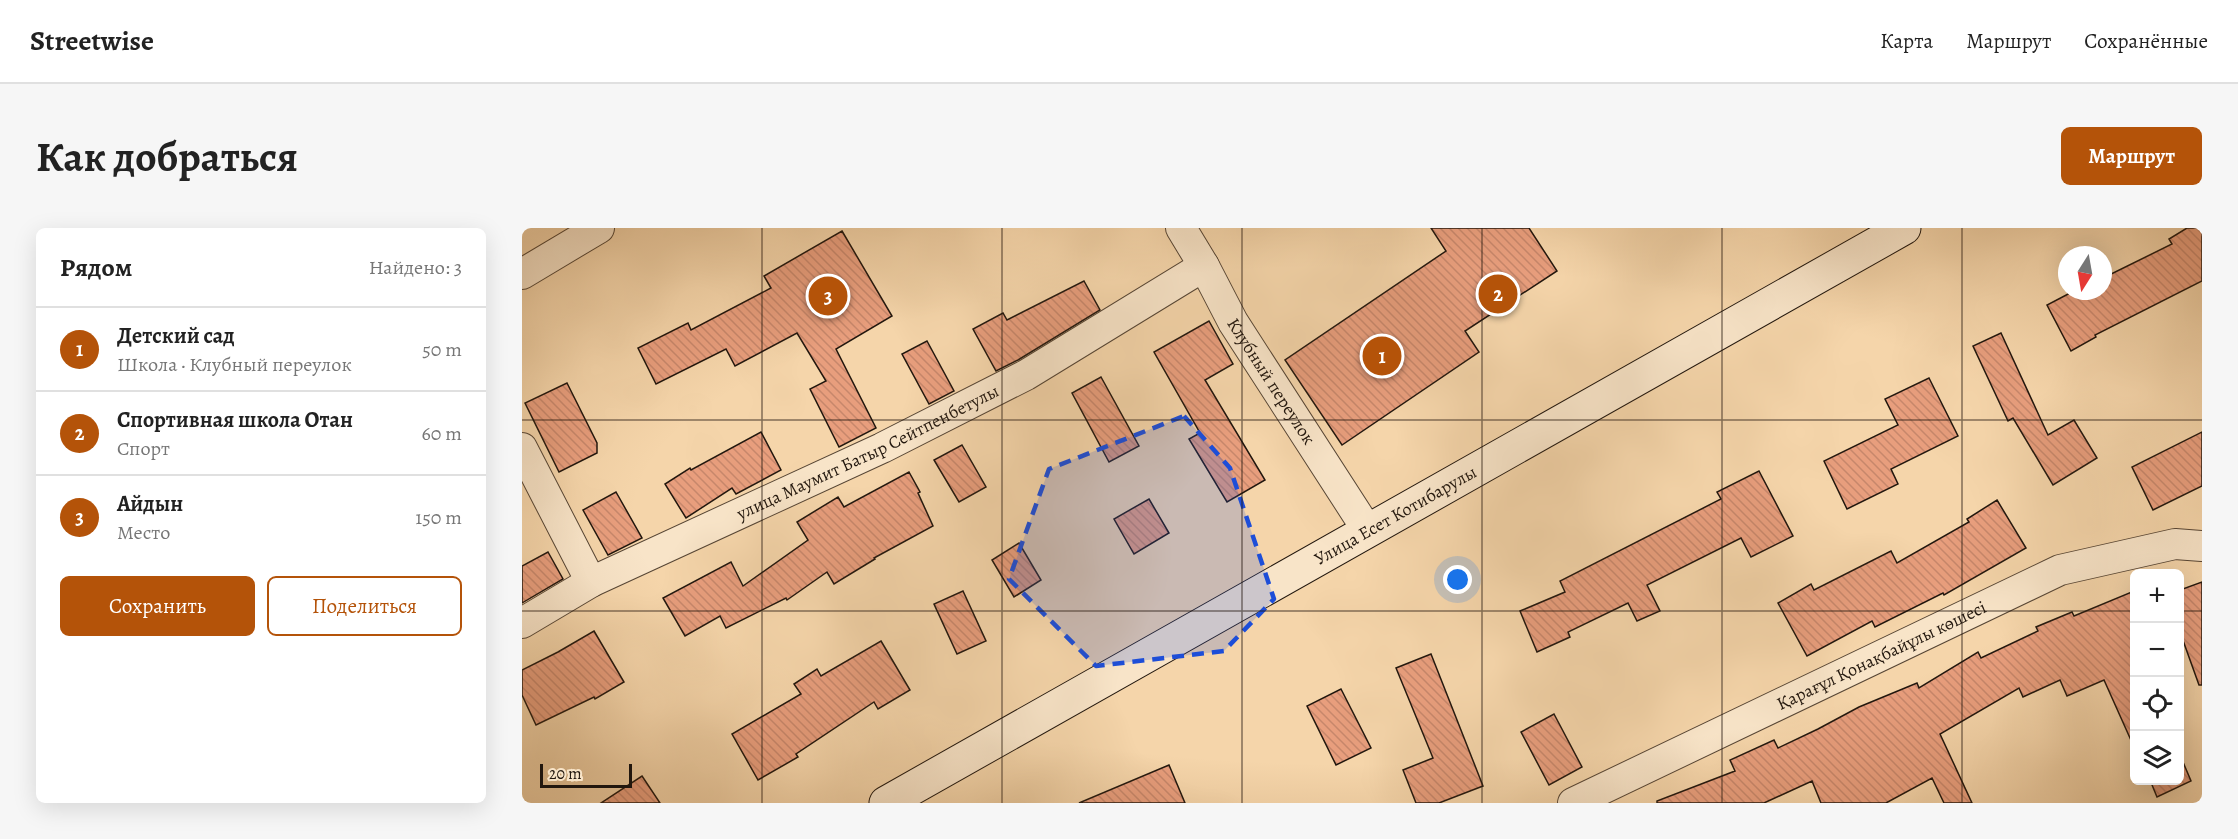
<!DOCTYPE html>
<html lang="ru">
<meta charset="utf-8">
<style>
body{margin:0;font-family:Alegreya,serif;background:#f6f6f6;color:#222}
.controls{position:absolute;right:18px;bottom:18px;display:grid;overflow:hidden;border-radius:9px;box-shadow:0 6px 24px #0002}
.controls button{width:54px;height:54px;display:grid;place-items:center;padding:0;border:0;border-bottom:2px solid #e0e0e0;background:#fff;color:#222;font:30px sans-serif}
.compass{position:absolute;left:1536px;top:18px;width:54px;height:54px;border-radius:50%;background:#fff;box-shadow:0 6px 24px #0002;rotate:191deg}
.scale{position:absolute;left:18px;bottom:15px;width:92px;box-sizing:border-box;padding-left:6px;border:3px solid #22170e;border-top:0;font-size:16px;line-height:21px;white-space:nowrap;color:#22170e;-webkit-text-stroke:4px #f8e4c8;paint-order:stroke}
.you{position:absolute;left:936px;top:352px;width:21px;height:21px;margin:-15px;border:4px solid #fff;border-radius:50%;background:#1a73e8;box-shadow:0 0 0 9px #1a73e833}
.badge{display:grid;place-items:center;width:39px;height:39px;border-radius:50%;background:#b45309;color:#fff;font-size:20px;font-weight:700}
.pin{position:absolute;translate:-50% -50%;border:3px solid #fff;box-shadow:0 2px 6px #0006}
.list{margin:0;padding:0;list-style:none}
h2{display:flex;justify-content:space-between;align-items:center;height:78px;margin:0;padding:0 24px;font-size:26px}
h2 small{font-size:20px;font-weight:400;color:#767676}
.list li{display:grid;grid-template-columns:39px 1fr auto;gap:18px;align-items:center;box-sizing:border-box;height:84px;padding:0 24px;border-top:2px solid #e0e0e0}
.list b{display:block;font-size:22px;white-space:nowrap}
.list p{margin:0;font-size:20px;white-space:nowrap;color:#767676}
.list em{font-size:20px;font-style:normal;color:#767676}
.actions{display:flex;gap:12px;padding:18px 24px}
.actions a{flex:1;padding:14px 0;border:2px solid #b45309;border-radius:9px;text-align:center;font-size:21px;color:#b45309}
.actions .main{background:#b45309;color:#fff}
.icon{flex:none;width:33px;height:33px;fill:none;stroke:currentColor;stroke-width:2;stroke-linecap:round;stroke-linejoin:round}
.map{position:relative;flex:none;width:1680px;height:575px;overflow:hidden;border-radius:9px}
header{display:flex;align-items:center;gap:36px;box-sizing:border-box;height:84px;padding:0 30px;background:#fff;border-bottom:2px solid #e0e0e0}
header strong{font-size:28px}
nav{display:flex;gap:33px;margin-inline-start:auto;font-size:21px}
.intro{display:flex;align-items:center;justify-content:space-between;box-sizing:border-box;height:144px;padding:0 36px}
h1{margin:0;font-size:42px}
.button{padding:15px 27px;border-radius:9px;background:#b45309;color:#fff;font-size:21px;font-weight:700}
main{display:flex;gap:36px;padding:0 36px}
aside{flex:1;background:#fff;border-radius:9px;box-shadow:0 6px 24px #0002}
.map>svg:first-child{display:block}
.building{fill:url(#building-back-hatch);stroke:#22170e;stroke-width:1.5}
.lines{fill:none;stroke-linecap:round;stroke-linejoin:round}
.street-casing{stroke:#574635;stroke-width:32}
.secondary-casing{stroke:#22170e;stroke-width:35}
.street{stroke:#f8e4c8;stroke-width:30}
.secondary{stroke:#f8e4c8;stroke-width:33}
.marked{fill:#1d4ed8;fill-opacity:0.2;stroke:#1d4ed8;stroke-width:4.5;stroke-dasharray:12 8;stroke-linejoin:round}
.grid{fill:none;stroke:#22170e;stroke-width:1.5;stroke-opacity:0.55}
.labels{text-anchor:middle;stroke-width:6;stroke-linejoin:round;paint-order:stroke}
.street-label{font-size:18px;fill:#22170e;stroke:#f8e4c8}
</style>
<header>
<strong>Streetwise</strong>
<nav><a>Карта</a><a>Маршрут</a><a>Сохранённые</a></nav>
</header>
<div class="intro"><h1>Как добраться</h1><a class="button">Маршрут</a></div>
<main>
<aside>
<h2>Рядом<small>Найдено: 3</small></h2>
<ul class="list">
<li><span class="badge">1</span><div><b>Детский сад</b><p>Школа · Клубный переулок</p></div><em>50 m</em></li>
<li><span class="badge">2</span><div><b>Спортивная школа Отан</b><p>Спорт</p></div><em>60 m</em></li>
<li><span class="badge">3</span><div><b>Айдын</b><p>Место</p></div><em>150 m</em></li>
</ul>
<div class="actions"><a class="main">Сохранить</a><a>Поделиться</a></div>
</aside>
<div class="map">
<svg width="1680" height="575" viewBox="0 0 1680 575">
<defs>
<pattern id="building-back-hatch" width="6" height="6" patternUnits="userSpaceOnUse" patternTransform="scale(1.5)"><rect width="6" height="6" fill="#e89e7d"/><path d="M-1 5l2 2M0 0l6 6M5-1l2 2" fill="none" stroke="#c7876b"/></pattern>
</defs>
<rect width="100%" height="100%" fill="#f5d5aa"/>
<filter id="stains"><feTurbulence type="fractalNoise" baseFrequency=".00333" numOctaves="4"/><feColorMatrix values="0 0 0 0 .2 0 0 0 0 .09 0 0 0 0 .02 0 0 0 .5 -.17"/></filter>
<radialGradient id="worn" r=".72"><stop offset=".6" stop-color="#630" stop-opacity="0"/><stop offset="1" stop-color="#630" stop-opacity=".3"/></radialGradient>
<g class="building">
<path d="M 909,0 L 1007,0 L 1035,43 L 943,103 L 957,124 L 820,217 L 763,132 L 924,23 Z"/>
<path d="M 1665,0 L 1680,0 L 1680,53 L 1573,107 L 1574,109 L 1549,123 L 1525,77 L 1550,64 L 1551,65 L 1556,63 L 1581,63 L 1581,50 L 1650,16 L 1647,11 Z"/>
<path d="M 320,3 L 370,88 L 314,121 L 354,200 L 317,219 L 288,161 L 304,153 L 275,105 L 213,138 L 204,121 L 134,156 L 116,120 L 166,95 L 169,102 L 249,60 L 242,48 Z"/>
<path d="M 562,53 L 578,82 L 496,132 L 474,143 L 451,101 L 481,85 L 485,92 Z"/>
<path d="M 687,93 L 711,136 L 683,152 L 743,252 L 705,274 L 667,211 L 678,205 L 632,124 Z"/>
<path d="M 1479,105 L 1526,207 L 1552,192 L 1575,230 L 1531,257 L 1491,190 L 1486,193 L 1451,118 Z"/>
<path d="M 405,113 L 432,163 L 407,176 L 380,126 Z"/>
<path d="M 579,149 L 617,218 L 587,234 L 550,165 Z"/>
<path d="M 1407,150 L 1436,208 L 1369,241 L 1376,256 L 1325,281 L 1302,233 L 1376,197 L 1363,171 Z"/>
<path d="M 45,155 L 75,215 L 75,225 L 37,244 L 3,175 Z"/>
<path d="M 239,204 L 259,242 L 214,266 L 210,260 L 164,290 L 143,256 L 168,240 L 169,242 Z"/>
<path d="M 1680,204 L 1680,258 L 1631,282 L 1610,239 Z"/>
<path d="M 440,217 L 464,259 L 437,274 L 412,232 Z"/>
<path d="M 1237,243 L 1271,308 L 1229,329 L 1219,310 L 1125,357 L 1138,383 L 1115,393 L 1106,375 L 1046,404 L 1048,409 L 1015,424 L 998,383 L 1043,364 L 1038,353 L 1199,271 L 1195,264 Z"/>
<path d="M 387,244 L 398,264 L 396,265 L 411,298 L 352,330 L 353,331 L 312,356 L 305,344 L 265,372 L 264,370 L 204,400 L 198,388 L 163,408 L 141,370 L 209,334 L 221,358 L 286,312 L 275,294 L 316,269 L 322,279 Z"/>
<path d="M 94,264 L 120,310 L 86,327 L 61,282 Z"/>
<path d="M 627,271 L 647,305 L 612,326 L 592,291 Z"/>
<path d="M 1475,272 L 1504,320 L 1422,367 L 1421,365 L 1353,399 L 1350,393 L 1285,428 L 1256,375 L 1289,356 L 1292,362 L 1369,323 L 1375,335 L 1447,294 L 1445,291 Z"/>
<path d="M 497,315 L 519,352 L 492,369 L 470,332 Z"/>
<path d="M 26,324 L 41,351 L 0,375 L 0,338 Z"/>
<path d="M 1680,354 L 1680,457 L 1677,457 L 1658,404 L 1658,362 Z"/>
<path d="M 441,363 L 464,413 L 435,426 L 412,376 Z"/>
<path d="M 1612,363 L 1612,519 L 1582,452 L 1545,468 L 1538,452 L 1501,469 L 1497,460 L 1418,506 L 1450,575 L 1422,575 L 1410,550 L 1364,575 L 1299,575 L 1290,553 L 1242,575 L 1135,575 L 1135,573 L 1213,543 L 1208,532 L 1252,512 L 1256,520 L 1296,501 L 1337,479 L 1395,455 L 1397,460 L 1456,424 L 1459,430 L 1516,403 L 1514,399 L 1550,384 L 1552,388 Z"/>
<path d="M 72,403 L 102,454 L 73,471 L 72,469 L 14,497 L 0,467 L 0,442 L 36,424 Z"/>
<path d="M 359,413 L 388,462 L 356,481 L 352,474 L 274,526 L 276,529 L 236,552 L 210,506 L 279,466 L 272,456 L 295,441 L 299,448 Z"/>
<path d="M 909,426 L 961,558 L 917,575 L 894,575 L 881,542 L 911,530 L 874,440 Z"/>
<path d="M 819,461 L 849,520 L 814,537 L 785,478 Z"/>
<path d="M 1032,486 L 1060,539 L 1027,557 L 999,504 Z"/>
<path d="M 1658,527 L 1669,553 L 1635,569 L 1628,552 L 1658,552 Z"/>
<path d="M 647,537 L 663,575 L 557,575 Z"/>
<path d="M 120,548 L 138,575 L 79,575 Z"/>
</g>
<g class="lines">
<g class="street-casing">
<g id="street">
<path id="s1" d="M 659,0 L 682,38 L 711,94 L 846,303"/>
<path d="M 0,46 L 77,0"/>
<path d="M 0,220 L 69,354"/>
<path id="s2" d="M 0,395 L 69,354 L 360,220 L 504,147 L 682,38"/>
<path id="s3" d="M 1051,575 L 1538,342 L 1653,316 L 1680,318"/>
</g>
</g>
<g class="secondary-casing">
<g id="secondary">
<path id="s4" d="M 364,575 L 1382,0"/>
</g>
</g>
<use href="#street" class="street"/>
<use href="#secondary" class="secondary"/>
</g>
<path class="marked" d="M 662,188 L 708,240 L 752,371 L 702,423 L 574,438 L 487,351 L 527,241 Z"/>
<path class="grid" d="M 240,0 L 240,575M 480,0 L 480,575M 720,0 L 720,575M 960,0 L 960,575M 1200,0 L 1200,575M 1440,0 L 1440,575M 0,192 L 1680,192M 0,383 L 1612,383M 1658,383 L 1680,383"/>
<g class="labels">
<g class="street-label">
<text dy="6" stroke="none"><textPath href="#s1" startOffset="178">Клубный переулок</textPath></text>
<text dy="6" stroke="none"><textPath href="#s2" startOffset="386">улица Маумит Батыр Сейтпенбетулы</textPath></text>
<text dy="6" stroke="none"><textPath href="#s4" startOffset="585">Улица Есет Котибарулы</textPath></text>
<text dy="6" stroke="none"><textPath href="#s3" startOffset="342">Қарағұл Қонақбайұлы көшесі</textPath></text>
</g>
</g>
<rect width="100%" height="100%" filter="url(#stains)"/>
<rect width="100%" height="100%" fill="url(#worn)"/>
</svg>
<div class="controls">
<button>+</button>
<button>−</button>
<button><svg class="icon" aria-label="locate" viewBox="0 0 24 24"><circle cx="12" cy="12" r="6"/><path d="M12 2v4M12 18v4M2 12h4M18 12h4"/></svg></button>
<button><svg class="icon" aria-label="layers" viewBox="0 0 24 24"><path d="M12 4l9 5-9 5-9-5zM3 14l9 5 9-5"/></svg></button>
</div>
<svg class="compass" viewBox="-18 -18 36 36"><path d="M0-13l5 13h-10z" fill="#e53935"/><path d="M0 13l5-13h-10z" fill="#767676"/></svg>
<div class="scale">20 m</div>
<div class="you"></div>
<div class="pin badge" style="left:860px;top:128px">1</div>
<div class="pin badge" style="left:976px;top:66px">2</div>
<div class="pin badge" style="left:306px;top:68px">3</div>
</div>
</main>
